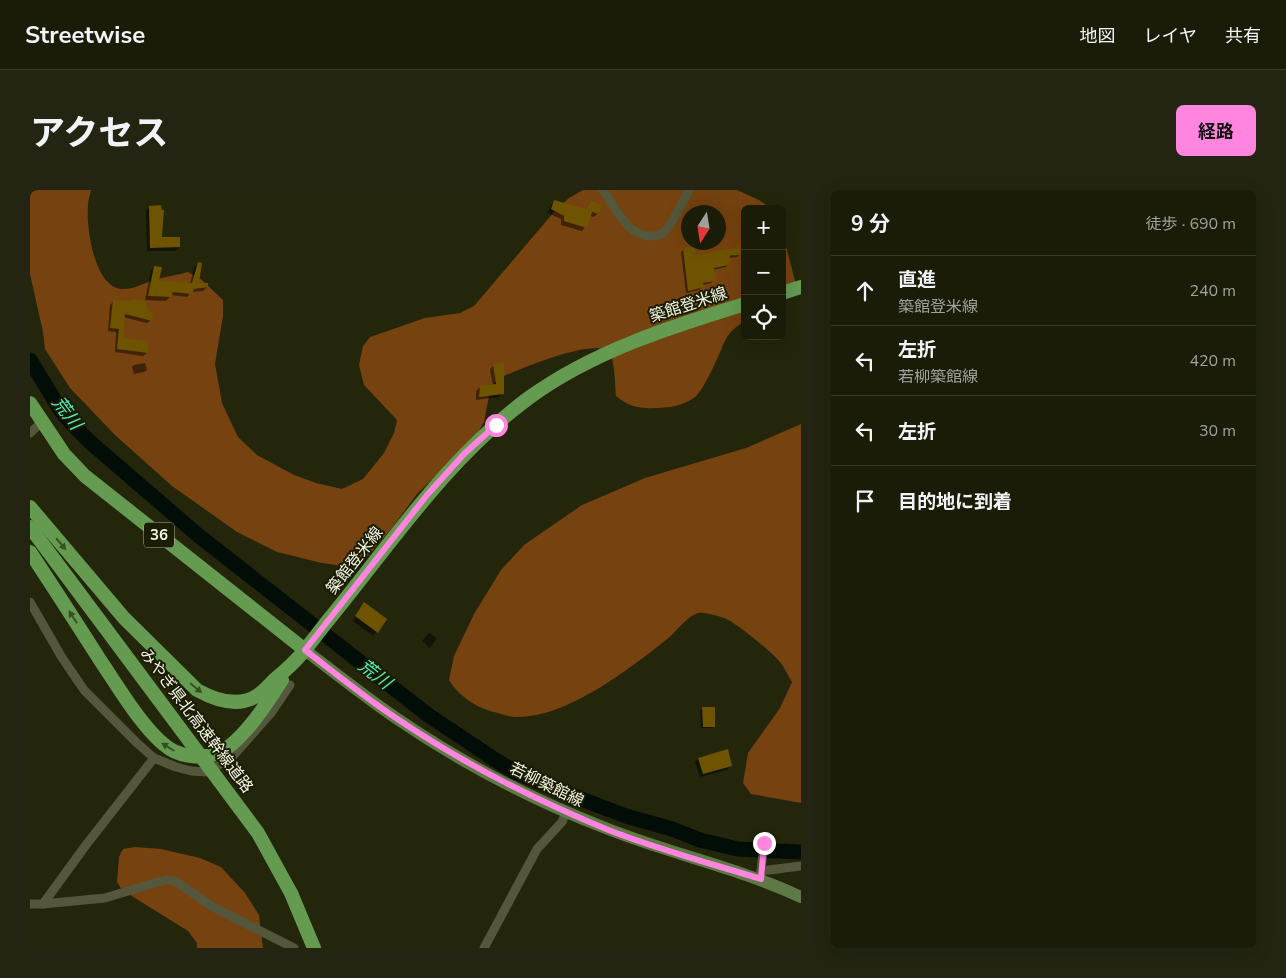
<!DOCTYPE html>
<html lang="ja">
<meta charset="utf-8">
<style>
body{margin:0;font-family:"Nunito Sans","Noto Sans JP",sans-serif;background:#232512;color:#f1f3f6}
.controls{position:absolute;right:15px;top:15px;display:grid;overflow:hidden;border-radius:8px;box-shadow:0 5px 20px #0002}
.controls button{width:45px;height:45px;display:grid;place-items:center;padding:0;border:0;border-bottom:1px solid #383a29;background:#1a1c08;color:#f1f3f6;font:25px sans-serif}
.compass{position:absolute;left:651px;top:15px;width:45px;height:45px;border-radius:50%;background:#1a1c08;box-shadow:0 5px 20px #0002;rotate:192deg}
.stop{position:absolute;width:15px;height:15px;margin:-11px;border:4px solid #ff85df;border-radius:50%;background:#fff}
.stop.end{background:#ff85df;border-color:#fff;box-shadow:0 1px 5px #0008}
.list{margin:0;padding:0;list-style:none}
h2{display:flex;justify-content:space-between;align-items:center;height:65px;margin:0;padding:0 20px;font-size:21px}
h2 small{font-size:16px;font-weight:400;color:#9fa19c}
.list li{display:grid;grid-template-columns:32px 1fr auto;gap:15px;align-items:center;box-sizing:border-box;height:70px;padding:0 20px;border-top:1px solid #383a29}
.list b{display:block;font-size:19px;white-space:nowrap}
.list p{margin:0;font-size:16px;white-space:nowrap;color:#9fa19c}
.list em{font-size:16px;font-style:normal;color:#9fa19c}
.icon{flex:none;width:28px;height:28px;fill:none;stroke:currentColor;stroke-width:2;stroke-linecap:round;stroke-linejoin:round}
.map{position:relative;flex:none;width:771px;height:758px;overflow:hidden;border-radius:8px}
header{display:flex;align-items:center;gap:30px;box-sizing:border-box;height:70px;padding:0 25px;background:#1a1c08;border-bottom:1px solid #383a29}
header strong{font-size:24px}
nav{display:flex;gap:28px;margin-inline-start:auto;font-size:18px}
.intro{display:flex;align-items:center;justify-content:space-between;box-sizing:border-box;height:120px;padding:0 30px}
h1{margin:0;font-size:35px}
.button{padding:12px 22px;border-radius:8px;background:#ff85df;color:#111;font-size:18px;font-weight:700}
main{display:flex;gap:30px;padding:0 30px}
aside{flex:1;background:#1a1c08;border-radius:8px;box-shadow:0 5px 20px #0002}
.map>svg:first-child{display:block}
.forest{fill:#76420f;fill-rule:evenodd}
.shadow{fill:#0007}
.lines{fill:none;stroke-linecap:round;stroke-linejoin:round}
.river{stroke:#020d08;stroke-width:15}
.building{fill:#6e5300}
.minor{stroke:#54573b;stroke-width:9}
.secondary{stroke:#5c7946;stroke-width:12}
.primary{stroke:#649b51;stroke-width:14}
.oneway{fill:#384f22}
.route{stroke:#ff85df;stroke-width:6}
.labels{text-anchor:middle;stroke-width:4;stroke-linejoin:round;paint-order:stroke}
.shield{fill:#1a1c03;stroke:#b1b3a0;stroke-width:1}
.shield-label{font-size:15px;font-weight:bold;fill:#f2f4e4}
.street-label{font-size:16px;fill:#f2f4e4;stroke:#1a1c03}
.water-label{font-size:18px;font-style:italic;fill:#53edbc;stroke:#1a1c03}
</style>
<header>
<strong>Streetwise</strong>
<nav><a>地図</a><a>レイヤ</a><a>共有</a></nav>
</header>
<div class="intro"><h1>アクセス</h1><a class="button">経路</a></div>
<main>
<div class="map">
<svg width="771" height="758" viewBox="0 0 771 758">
<rect width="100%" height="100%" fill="#23260b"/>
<g class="forest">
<path d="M 0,0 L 61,0 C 60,5 58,10 58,15 C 56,37 64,96 91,99 C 104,100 115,92 128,89 C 138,86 148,85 158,82 L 172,90 L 193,110 L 193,126 L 185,174 L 192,213 L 208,247 L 227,265 L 264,285 L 286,293 L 312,299 L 333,289 L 354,263 L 364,243 L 367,230 L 334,195 L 329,175 L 333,156 L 340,147 L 395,128 L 430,123 L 444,116 L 524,22 L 539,8 L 553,0 L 707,0 L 729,10 L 742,19 L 715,19 L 715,132 C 702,137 696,147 691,160 C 685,173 675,198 665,207 C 654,216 637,218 625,218 C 610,219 597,216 586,206 C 585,196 585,173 580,164 C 570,145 493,178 476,185 L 466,191 L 460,201 L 454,232 L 445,247 L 387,304 L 362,338 L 327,378 L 292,373 L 247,362 L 207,342 L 142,296 L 85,245 L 40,198 L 15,159 L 13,142 L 0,84 ZM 658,22 L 688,22 L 688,52 L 658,52 Z"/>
<path d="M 752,41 L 765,91 L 763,100 L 752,114 Z"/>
<path d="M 771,234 L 771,613 L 721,604 L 713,593 L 718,563 L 750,518 L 762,492 C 758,486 755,478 750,472 C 743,463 704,431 694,428 C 688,426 674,422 668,423 C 654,428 647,442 636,450 C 598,480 536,528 486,527 C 478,527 469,523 460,521 C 444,516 428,505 419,490 L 424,466 L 444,424 L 471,380 L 494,355 L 552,315 L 615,288 L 716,258 Z"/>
<path d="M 105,657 L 131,659 L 170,668 L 191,677 L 215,703 L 229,725 L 233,758 L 167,758 L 167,753 L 158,741 L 92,700 L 87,692 L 89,667 L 93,659 Z"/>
</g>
<g class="shadow">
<path d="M 525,11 L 555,20 L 561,12 L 568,23 L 564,27 L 560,26 L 555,37 L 552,41 L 531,35 L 531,29 L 518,23 L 521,15 Z"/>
<path d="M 120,17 L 131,48 L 149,57 L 145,61 L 117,61 L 116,21 Z"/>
<path d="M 692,34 L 693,40 L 688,42 L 688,35 Z"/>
<path d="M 654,59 L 665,67 L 709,65 L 707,67 L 698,68 L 699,74 L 696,77 L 683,80 L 684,90 L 681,93 L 672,95 L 669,100 L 656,103 L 651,62 Z"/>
<path d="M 168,74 L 167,94 L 177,97 L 173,101 L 161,102 L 157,107 L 141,105 L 136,111 L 115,110 L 121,81 L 124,77 L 128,92 L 160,94 L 164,78 Z"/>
<path d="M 115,110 L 115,121 L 121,130 L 117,133 L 93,127 L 93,149 L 117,163 L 113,166 L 85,162 L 86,142 L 78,141 L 80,115 L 84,111 L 114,112 Z"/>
<path d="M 115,173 L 117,180 L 114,182 L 104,184 L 102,177 L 104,175 Z"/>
<path d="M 464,175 L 473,203 L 469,207 L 446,210 L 446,201 L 450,197 L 463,196 L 460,179 Z"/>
<path d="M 331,418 L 356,429 L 343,446 L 323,431 Z"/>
<path d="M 399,443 L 407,448 L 400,458 L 392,451 Z"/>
<path d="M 673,518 L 684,536 L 682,538 L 671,538 L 670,520 Z"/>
<path d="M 668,569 L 701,576 L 697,580 L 670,587 L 665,572 Z"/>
</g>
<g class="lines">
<path class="river" d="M 0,170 L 31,221 L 42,234 L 60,252 L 169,346 L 398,525 L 464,569 L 485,582 L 551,609 L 596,626 L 642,639 L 670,650 L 708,659 L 771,662"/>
</g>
<g class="building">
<path d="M 524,10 L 556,19 L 561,11 L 572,15 L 569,24 L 562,22 L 557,38 L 534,31 L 534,26 L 521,19 Z"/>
<path d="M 131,15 L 132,20 L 134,20 L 132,47 L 150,47 L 150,57 L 120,58 L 119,16 Z"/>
<path d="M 665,55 L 666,65 L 709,57 L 711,65 L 700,65 L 700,75 L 684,78 L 686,91 L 673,93 L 674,97 L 658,101 L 653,58 Z"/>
<path d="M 168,72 L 172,73 L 169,93 L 178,93 L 178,97 L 164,99 L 162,104 L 143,102 L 141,107 L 118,106 L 124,76 L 132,77 L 129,91 L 162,93 Z"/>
<path d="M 102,109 L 116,111 L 117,120 L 123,123 L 122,131 L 95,124 L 94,148 L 118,151 L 118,163 L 87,159 L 89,139 L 80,138 L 83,110 L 102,111 Z"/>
<path d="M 474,172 L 474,204 L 449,207 L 450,196 L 466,194 L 463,174 Z"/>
<path d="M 334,412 L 357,429 L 348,443 L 325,426 Z"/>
<path d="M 672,517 L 685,517 L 685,537 L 673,537 Z"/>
<path d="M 698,559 L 702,576 L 673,584 L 668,568 Z"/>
</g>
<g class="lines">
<g class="minor">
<path d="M 573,0 C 585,17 597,47 622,46 C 627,46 631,45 635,41 C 644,31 652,12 659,0"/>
<path d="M 0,243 L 12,232"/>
<path d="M 0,412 L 31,466 L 54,500 L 107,553 L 124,568 L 146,577 L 161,581 L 177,582 L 202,567 L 241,523 L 260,495"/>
<path d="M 731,681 L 734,653"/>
<path d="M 731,689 L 731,681 L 771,676"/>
<path d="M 0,714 L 13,714 L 75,708 L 121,694 L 136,690 L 145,691 L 183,717 L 264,758"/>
<path d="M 13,714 L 56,655 L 124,568"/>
<path d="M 454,758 L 507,659 L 532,632 L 536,622"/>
</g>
<path class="secondary" d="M 275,460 C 305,483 335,507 366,528 C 432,573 504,611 578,639 C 641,664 709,678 771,707"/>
<g class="primary">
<path d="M 752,103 L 771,97"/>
<path d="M 0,213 L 34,264 L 55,286 L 275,460"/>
<path d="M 0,317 L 94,428 L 167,500 C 185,510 209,518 228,505 C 234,501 239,495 244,490 C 255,481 265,472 274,461 C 283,450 291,439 300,428 C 363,351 418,267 500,207 C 564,161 640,137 715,114"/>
<path d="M 0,337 L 228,643 L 261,703 L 284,758"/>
<path d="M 0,362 C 24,398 47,434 70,470 C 87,495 115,543 140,559 C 153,567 173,569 188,563 C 212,553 238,512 252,490"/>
</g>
</g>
<defs><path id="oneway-solid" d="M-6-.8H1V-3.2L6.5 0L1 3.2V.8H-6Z" transform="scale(1.25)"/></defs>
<g class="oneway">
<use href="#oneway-solid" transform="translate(31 354) rotate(50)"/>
<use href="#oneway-solid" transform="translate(43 427) rotate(-123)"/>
<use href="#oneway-solid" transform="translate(166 498) rotate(39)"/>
<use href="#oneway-solid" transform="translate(138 557) rotate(-148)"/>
</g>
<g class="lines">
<path class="route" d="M 466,235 L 434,264 L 397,305 L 275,460 C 305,483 334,507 366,528 C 431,572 503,609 576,639 C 626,659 679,673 731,689 L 734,653"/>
</g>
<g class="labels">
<rect class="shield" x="114" y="332.5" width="30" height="25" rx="4"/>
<g class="shield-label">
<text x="129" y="350">36</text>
</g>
<g class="street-label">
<text transform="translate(658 114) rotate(-18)" y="6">築館登米線</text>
<text transform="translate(324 370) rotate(-52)" y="6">築館登米線</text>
<text transform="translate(167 530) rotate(53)" y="6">みやぎ県北高速幹線道路</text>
<text transform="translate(517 594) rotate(26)" y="6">若柳築館線</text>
</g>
<g class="water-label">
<text transform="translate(37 223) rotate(53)" y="6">荒川</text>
<text transform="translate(345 484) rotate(38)" y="6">荒川</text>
</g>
</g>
</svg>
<div class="controls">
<button>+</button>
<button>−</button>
<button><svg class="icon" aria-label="locate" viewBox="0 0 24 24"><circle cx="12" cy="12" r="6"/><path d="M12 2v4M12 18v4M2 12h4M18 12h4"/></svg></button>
</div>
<svg class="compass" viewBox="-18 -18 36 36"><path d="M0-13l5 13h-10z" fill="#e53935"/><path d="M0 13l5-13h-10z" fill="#9fa19c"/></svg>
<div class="stop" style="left:466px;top:235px"></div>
<div class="stop end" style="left:734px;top:653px"></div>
</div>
<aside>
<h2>9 分<small>徒歩 · 690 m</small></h2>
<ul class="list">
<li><svg class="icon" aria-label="ahead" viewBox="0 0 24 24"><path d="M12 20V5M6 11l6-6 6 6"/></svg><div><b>直進</b><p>築館登米線</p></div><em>240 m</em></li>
<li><svg class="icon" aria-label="left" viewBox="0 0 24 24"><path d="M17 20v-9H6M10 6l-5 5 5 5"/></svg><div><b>左折</b><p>若柳築館線</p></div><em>420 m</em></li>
<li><svg class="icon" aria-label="left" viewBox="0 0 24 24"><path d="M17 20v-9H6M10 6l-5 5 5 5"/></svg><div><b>左折</b></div><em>30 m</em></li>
<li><svg class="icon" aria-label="arrive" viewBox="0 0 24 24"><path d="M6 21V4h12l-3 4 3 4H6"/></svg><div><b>目的地に到着</b></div></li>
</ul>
</aside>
</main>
